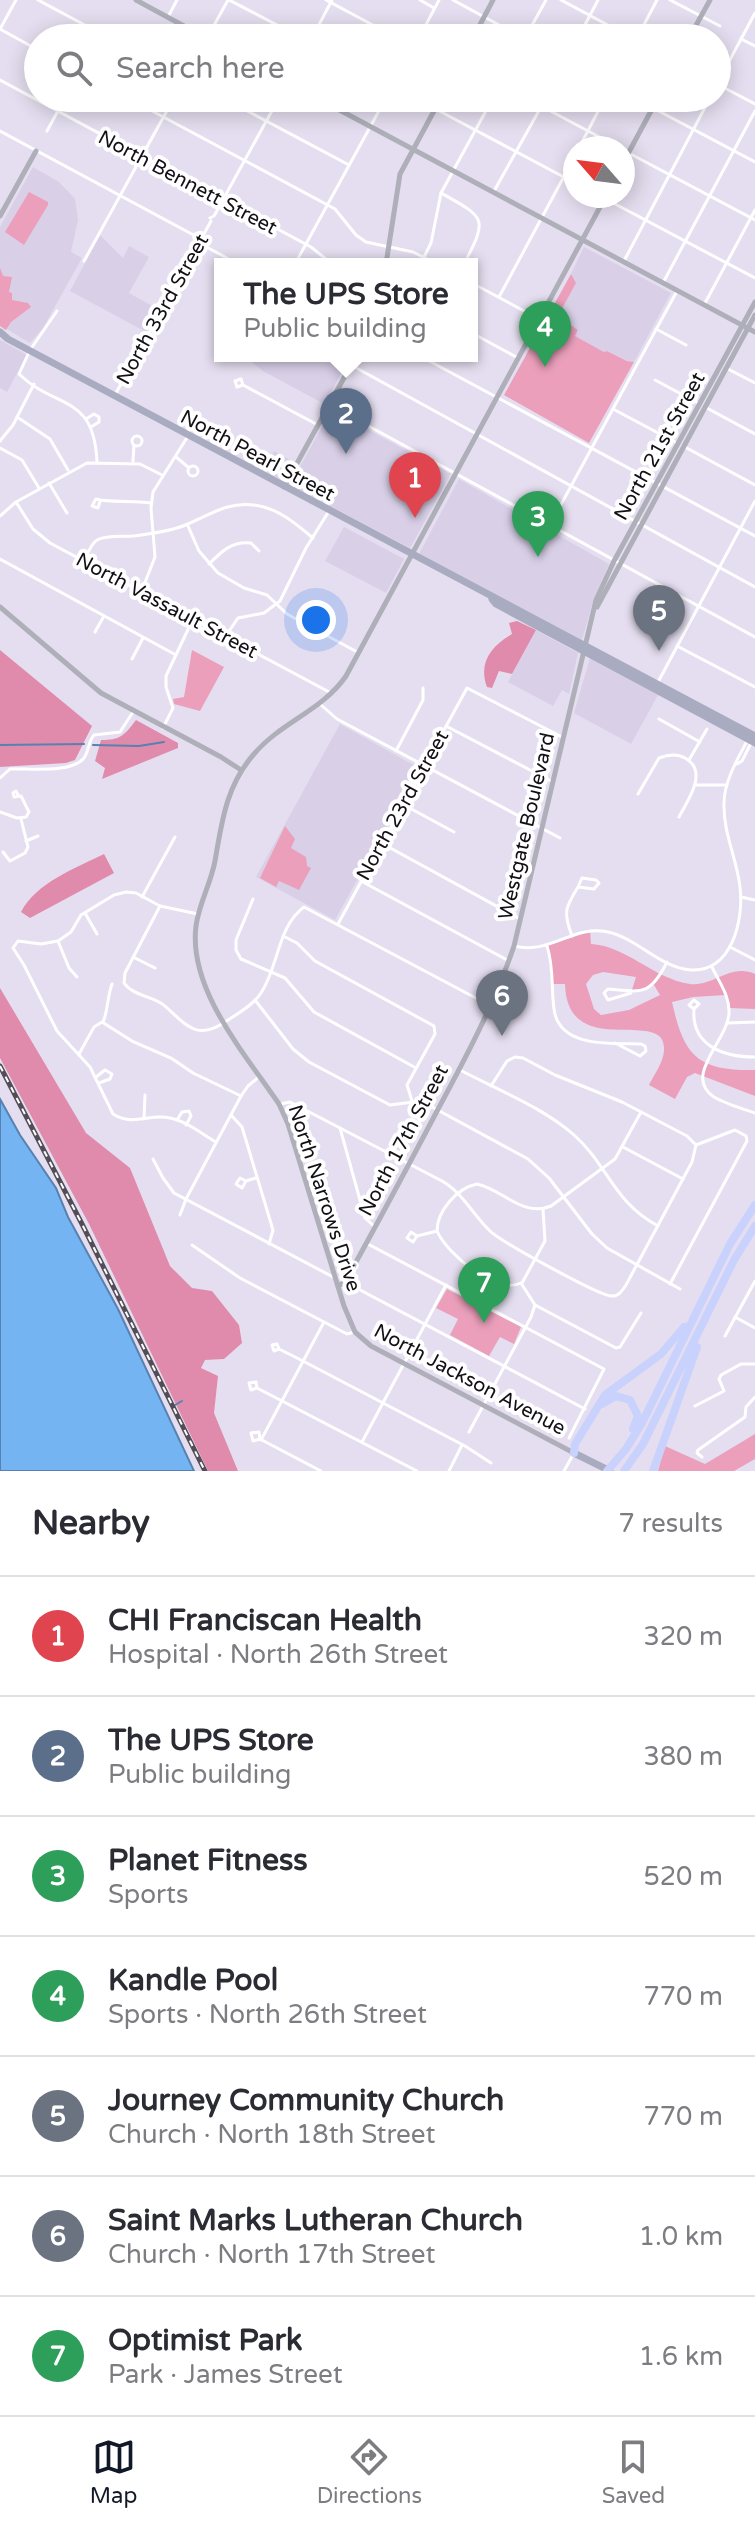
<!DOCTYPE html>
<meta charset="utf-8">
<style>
body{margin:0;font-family:"Varela Round",sans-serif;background:#f7f7f7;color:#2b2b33}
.compass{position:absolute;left:563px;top:136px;width:72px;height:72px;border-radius:50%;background:#fff;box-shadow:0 4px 20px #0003;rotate:298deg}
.you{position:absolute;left:316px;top:620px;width:28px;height:28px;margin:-20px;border:6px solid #fff;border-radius:50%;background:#1a73e8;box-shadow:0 0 0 12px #1a73e833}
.badge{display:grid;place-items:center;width:52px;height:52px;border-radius:50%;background:#111827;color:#fff;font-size:26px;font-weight:700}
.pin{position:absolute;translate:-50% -66px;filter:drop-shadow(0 2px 4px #0008)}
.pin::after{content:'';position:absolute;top:42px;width:28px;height:24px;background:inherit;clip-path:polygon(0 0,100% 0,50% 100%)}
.popup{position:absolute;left:214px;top:258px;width:264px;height:104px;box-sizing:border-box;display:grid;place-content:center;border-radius:0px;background:#fff;filter:drop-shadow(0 2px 6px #0005);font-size:26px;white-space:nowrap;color:#7c7c81}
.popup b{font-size:30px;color:#2b2b33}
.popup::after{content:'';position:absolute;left:50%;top:100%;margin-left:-16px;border:16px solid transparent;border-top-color:#fff}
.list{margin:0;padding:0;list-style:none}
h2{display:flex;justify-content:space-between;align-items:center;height:104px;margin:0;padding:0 32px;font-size:34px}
h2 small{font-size:26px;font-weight:400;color:#7c7c81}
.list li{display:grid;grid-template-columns:52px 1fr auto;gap:24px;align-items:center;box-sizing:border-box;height:120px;padding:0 32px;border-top:2px solid #e1e1e2}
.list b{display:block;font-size:30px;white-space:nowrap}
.list p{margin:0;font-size:26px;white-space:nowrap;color:#7c7c81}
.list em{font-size:26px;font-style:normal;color:#7c7c81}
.icon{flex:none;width:44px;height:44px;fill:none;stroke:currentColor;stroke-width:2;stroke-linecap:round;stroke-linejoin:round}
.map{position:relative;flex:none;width:755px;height:1471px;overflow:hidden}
.search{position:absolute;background:#fff;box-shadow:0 4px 20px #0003;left:24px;right:24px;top:24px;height:88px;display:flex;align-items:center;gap:20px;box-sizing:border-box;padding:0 28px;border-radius:44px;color:#7c7c81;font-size:30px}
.sheet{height:944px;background:#fff}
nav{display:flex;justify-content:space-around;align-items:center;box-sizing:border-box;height:112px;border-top:2px solid #e1e1e2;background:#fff;font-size:22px;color:#7c7c81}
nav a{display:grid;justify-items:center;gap:4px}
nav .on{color:#111827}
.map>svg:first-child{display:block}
.built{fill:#d9d0e8}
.green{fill:#eb9fbb;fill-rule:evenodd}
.forest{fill:#e18bac}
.water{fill:#75b4f2;stroke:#5782b0;stroke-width:2}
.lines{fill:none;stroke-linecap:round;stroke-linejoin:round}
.stream{stroke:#5782b0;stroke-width:2}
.street{stroke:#fff;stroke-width:3}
.secondary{stroke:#aeafb9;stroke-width:5}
.primary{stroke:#a9acc1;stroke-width:7}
.highway{stroke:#c9d2fd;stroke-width:8}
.rail-casing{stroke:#524d57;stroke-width:5}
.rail{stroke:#fff;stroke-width:2;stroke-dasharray:6;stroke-linecap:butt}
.labels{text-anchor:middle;stroke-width:8;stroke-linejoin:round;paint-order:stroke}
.street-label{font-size:20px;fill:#120f15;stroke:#fff}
</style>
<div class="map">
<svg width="755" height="1471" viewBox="0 0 755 1471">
<rect width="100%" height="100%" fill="#e5def0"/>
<g class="built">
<path d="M 33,167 L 59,182 L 75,199 L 78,220 L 71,252 L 82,258 L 43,328 L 30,343 L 0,325 L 0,227 Z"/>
<path d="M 100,235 L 123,258 L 129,246 L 149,257 L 129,293 L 158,309 L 146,332 L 70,291 Z"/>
<path d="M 584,247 L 671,293 L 634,362 L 628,361 L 607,351 L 604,352 L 575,336 L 578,330 L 558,316 L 576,283 L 571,274 Z"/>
<path d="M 0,340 L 27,355 L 7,392 L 0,388 Z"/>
<path d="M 251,356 L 351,356 L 324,404 L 263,371 L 253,363 Z"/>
<path d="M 331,410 L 451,474 L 410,548 L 290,485 Z"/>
<path d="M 274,451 L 292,461 L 282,480 L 264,470 Z"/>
<path d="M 459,479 L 609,564 L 592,605 L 582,640 L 419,554 Z"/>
<path d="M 344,527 L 404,559 L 386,593 L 325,561 Z"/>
<path d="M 536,630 L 578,653 L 569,694 L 562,690 L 553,706 L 508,682 Z"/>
<path d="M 590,658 L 658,695 L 631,744 L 574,713 Z"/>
<path d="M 340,724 L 419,768 L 335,920 L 256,877 Z"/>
</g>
<g class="green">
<path d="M 29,192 L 48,202 L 48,205 L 24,245 L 5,232 Z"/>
<path d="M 0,268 L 3,276 L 12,277 L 9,292 L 12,293 L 12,300 L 28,303 L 31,307 L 11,322 L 6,330 L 0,326 Z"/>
<path d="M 571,274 L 576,283 L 558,316 L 578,330 L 575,336 L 604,352 L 607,351 L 627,361 L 634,362 L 589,443 L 504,395 Z"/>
<path d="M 192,650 L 224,667 L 200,711 L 174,704 L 173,699 L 184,697 Z"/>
<path d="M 285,826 L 295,839 L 291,848 L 306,857 L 307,866 L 311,868 L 299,890 L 279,881 L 276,887 L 260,878 Z"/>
<path d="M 590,930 L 591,944 C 627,946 654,979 690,984 C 714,987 730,963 755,974 L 755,1009 L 730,1008 L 726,995 L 693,997 L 672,1002 C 684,1056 697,1071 755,1070 L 755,1096 L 695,1073 L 687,1077 L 675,1099 L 649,1085 C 654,1075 664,1061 664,1050 C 667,1005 567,1063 565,984 L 552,984 L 547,946 ZM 603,972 L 636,977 L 631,993 L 654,985 L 660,995 L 629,1010 L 601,1015 L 594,1009 L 586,984 L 593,975 Z"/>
<path d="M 447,1289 L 521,1327 L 514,1344 L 500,1337 L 489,1356 L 450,1335 L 458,1319 L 436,1308 Z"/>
<path d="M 755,1434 L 755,1459 L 734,1471 L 658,1471 L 665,1446 L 705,1464 Z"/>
</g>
<g class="forest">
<path d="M 517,621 L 536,630 L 512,674 L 499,671 L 492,688 L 487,687 C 478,663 491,646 512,634 L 509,623 Z"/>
<path d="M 0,650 L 92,726 L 75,760 L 66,763 L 0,767 Z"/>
<path d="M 136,720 L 178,743 L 178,748 L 102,779 L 105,768 L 95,761 L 101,740 C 120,740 124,736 136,720 Z"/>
<path d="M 104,854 L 114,873 L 30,918 L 21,912 C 37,882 74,869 104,854 Z"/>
<path d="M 0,988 L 86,1133 L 130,1168 L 170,1266 L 192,1288 L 212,1291 L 239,1325 L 242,1343 L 224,1359 L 205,1360 L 201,1368 L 218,1376 L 214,1413 L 238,1471 L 208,1471 L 89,1224 L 0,1058 Z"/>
</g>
<path class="water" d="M 0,1099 L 20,1135 L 56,1188 L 68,1217 L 118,1309 L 194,1471 L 0,1471 Z"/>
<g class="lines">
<g class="stream">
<path d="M 0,745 L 84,744"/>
<path d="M 93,745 L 139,746 L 164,742"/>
<path d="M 175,1405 L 182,1401"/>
</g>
<g class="street">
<path d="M 16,0 L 0,29 L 38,50"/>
<path d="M 38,0 L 94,30 L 100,38"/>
<path d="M 229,0 L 302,38"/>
<path d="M 326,0 L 397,38"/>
<path d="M 420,0 L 434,8"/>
<path d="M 453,0 L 523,38"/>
<path d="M 561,0 L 632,38"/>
<path d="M 670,0 L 720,26"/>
<path d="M 168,17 L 177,0"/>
<path d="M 207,38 L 228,0"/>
<path d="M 312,38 L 332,0"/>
<path d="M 419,38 L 439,0"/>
<path d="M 525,38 L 546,0"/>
<path d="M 578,38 L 598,0"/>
<path d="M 637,38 L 657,0"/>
<path d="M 741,39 L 755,46"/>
<path d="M 0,80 L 311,247 L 332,264"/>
<path d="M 717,84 L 755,13"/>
<path d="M 717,84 L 755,104"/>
<path d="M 128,98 L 335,209 L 356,235 L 366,242 L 413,252 L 437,264"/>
<path d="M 223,98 L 349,165"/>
<path d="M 415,98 L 575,183"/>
<path d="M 526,98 L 620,148"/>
<path d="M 634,98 L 755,162"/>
<path d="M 0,131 L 201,239"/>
<path d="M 47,131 L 65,98"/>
<path d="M 579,148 L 605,98"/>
<path d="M 623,150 L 755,220"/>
<path d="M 441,193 C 486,218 488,218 464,264"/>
<path d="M 493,193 L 546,98"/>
<path d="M 600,196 L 755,278"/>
<path d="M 210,218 L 214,216 L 279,98"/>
<path d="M 199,243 L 238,264"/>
<path d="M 424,257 L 431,243 L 441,193 L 493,98"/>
<path d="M 84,261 L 174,98"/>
<path d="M 624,261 L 710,98"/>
<path d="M 295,264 L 386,98"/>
<path d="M 664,281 L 755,111"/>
<path d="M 472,283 L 539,319"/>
<path d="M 499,297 L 575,156"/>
<path d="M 704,305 L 755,210"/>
<path d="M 57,311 L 30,350 L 19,374 C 56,410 94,393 97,462"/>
<path d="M 656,329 L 686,345"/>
<path d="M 472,333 L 518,358"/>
<path d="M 420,356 L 755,536"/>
<path d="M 351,365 L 755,587"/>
<path d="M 728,369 L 755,383"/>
<path d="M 655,380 L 700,404"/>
<path d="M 243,385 L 241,379 L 235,381 L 237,387 L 243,385 L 316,424"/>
<path d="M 116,393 L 211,221"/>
<path d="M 330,405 L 755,637"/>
<path d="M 705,407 L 755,434"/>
<path d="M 613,409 L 677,443"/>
<path d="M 17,417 L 50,439 L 68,470"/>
<path d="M 86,419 L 94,414 L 99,417 L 99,422 L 91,427"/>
<circle cx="137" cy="441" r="5"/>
<path d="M 0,441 L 13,425 L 34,384"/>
<path d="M 683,446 L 755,485"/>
<path d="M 0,448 L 22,460 L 39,488"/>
<path d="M 176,457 L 188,467"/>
<path d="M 133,461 L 134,445"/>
<circle cx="193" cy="471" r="5"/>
<path d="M 49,483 L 67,513"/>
<path d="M 100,501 L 98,508 L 92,506 L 96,499 C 110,503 133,500 151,503"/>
<path d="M 16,502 L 33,529 L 50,543 L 331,693"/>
<path d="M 0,516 L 16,502 L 87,463 L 140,464 L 162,475"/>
<path d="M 551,523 L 677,291"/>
<path d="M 188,526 L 199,551 L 218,573 L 244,588 L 267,595 L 287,614 L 359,653"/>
<path d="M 0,559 L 176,655"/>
<path d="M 84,561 C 87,554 91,544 97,540 C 108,534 128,538 141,535 C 155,533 170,531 183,526 C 207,517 226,501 254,505 C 278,508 295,523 313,538"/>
<path d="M 209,564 C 222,551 232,541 251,543 L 259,551"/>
<path d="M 142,590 L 155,557 L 151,508 L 153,492 L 188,436"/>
<path d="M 95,632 L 104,616"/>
<path d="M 225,637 L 238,618 L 264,613 L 280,601 L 306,548 L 329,511"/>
<path d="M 677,646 L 755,687"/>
<path d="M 132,659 L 143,638"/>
<path d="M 657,684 L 755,501"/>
<path d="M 320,704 L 337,719 L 560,838"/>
<path d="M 659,719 L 700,742"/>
<path d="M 446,726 L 553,782"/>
<path d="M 163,728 L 173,708 L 166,687 L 166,676 L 192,621"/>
<path d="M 396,751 L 423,700 L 423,688"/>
<path d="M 689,760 L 707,729"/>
<path d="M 737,764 L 742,761 L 752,741"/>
<path d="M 0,778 L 10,769 C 28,768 71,774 84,758 C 89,751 88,742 94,735 L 120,732 L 133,712"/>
<path d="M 696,785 L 727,785"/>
<path d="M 638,794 L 659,758 C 667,755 676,753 685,758 C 709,771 688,800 679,817"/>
<path d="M 404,805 L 454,832"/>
<path d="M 0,812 L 17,818 L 26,817 L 29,812 L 21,796 L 14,797 L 13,793 L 16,791 L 18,795"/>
<path d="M 26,841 L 38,836"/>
<path d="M 383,844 L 520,919"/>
<path d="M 3,852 L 10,861 L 25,853 L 28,847 L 21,819"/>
<path d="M 361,881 L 509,961"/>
<path d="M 142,897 L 175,837"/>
<path d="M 741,897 L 755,900"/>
<path d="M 253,899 L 236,940 L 236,950 L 241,959 L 285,978 L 314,1012 L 416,1068"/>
<path d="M 160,906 L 125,973 L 124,983 C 134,997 155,996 166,1007 C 189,1028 199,1041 228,1020 C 239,1013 254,1004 261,993 C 279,966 277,927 304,907 L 489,1005"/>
<path d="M 85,913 L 97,934"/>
<path d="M 198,914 L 160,906 L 136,893 L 126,892 L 114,895 L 81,915 L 71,932 L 58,941 L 41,944 L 18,941 L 13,948 L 24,965 L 57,1031 L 90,1067 L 113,1114 C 133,1127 150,1113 170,1118 C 186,1121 202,1134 216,1142"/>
<path d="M 338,924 L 467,688 L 564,738"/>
<path d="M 283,936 L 297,943 L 315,961 L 434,1026 L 435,1034 L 407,1085 L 412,1101"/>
<path d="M 572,936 C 563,912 565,908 578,887 L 594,889 L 599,883 L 596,880 L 582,878 L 578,887"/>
<path d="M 58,941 L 69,968 L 77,977"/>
<path d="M 514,946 C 551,955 574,924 608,932 C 637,938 660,968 691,970 C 732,972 744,920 740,887 C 737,859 723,833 724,803 C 724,782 737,760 747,741"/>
<path d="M 547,946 C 554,967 551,988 554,1009 C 559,1049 613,1043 641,1044 L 645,1046 L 646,1051 L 640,1056 L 615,1043"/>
<path d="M 730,947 L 755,960"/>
<path d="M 133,957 L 155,968"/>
<path d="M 712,967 C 719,982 730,996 729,1013 C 728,1040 682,1076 714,1097 C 726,1104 743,1109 755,1113"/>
<path d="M 631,993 L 608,1000 L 604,993 L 608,989 C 642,992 650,996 667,962"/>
<path d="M 255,1000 L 293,1049 L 309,1062 L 390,1105 L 421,1101 L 528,1159 L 549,1178 L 592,1234 L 607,1248 L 680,1289"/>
<path d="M 694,1009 L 699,1004 L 694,1000 L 689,1005 L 694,1009 C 691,1046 724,1057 755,1057"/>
<path d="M 103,1022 C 108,1011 107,998 112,984"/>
<path d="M 728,1023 L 755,1022"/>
<path d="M 79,1054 L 94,1027 L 102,1022 L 132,1041 L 171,1058 L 193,1073 L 241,1096"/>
<path d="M 460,1070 C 496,1089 544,1108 574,1135 C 608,1165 613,1202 658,1226"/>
<path d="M 96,1077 L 105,1070 L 112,1074 L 110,1079 L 99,1083"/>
<path d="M 491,1086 L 507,1061 L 515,1057 L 523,1058 L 555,1075 L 622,1102 L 687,1136 L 696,1145"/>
<path d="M 280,1104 L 290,1102 L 442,1181 C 463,1193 473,1215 490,1231 C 500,1241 601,1297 612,1296 C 619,1296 622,1291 626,1285 L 692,1162 L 696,1145 L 735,1130 L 746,1136 L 747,1141 L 670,1284"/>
<path d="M 231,1115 L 242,1127 L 273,1230 L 269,1244"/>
<path d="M 144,1119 L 145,1095"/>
<path d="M 177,1120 L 182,1112 L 189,1111 L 191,1116 L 186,1125"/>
<path d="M 340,1128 L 365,1218 L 375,1227"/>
<path d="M 623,1147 L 683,1179"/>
<path d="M 153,1159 L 163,1178 L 174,1193 L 335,1278"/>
<path d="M 246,1181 L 242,1188 L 236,1184 L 240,1178 L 246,1181 L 256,1178"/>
<path d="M 180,1215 L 186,1199 L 241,1096 L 248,1086 L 260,1076"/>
<path d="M 417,1236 L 411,1232 L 407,1238 L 413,1242 L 417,1236 L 437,1231"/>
<path d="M 366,1243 L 604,1369 L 569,1438"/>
<path d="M 192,1245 L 240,1278 L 347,1334 L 355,1332"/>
<path d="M 345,1282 L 585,1409"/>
<path d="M 521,1283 C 496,1295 447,1254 437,1231 C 437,1211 457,1188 477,1184 C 502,1189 523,1218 551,1206 L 615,1159 L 641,1112"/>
<path d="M 521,1283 L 535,1305 L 616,1348 L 620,1347 L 641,1313"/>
<path d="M 522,1283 L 545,1241 L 543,1209"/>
<path d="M 735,1317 L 755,1328"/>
<path d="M 725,1336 L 755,1281"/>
<path d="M 279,1349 L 277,1344 L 272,1345 L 274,1351 L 279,1349 L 303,1361 L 465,1446 L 491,1463"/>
<path d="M 257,1388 L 256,1382 L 249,1383 L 251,1390 L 257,1388 L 417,1471"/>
<path d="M 695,1406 L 724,1391 L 719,1379 L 721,1375 L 741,1364 L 755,1364"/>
<path d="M 469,1432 L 531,1317 L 535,1305"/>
<path d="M 260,1439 L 259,1432 L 251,1433 L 253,1441 L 260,1439 L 321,1471"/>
<path d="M 261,1440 L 324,1322"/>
<path d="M 362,1442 L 446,1285"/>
<path d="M 702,1457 L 697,1453 L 698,1450 L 745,1417 L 746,1407 L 755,1397"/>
<path d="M 449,1471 L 462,1445"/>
<path d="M 564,1471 L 574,1453"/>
</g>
<g class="secondary">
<path d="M 136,0 L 206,38"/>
<path d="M 473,38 L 493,0"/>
<path d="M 689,38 L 710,0"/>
<path d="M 317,98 L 755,332"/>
<path d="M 623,163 L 658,98"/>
<path d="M 0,216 L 36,151"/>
<path d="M 386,264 L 400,174 L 441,98"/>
<path d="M 284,487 L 356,356"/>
<path d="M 0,607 L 101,693 L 221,757 L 241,770"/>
<path d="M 597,607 L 755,315"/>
<path d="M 338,1286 L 345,1282 C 376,1226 406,1170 436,1113 C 465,1059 494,1005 514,946 L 596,600 L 614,561 L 755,302"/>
<path d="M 574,1453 L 371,1346 L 355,1332 L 344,1306 L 288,1124 L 279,1104 C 245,1054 188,989 196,926 C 199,903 211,883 215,861 C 222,821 226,786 254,754 C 281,722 322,711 346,676 L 606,196"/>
</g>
<g class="primary">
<path d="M 0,332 L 8,339 L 755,736"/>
<path d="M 492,599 L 496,604 L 755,743"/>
<path d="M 574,1453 L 610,1471"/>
</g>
<g class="highway">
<path d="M 602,1404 L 616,1396 L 630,1400 L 638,1416 L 633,1429"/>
<path d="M 574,1453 L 575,1444 L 605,1395 L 661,1354 L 684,1327"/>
<path d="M 607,1471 L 626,1449 L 642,1423 L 730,1244 L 755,1205"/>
<path d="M 624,1471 L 643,1444 L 734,1260 L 755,1226"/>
<path d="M 653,1471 L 697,1347"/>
</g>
<g class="rail-casing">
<path id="rail" d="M 0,1066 L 82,1224 L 205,1471"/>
</g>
<use href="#rail" class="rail"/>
</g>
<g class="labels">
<g class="street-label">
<text transform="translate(188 182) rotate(28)" y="7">North Bennett Street</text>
<text transform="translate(162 309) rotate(-61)" y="7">North 33rd Street</text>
<text transform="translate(659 446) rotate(-61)" y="7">North 21st Street</text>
<text transform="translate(258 455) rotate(28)" y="7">North Pearl Street</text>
<text transform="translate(167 605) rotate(28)" y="7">North Vassault Street</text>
<text transform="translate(402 805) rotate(-61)" y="7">North 23rd Street</text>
<text transform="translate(526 826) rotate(-77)" y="7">Westgate Boulevard</text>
<text transform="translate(403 1140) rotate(-62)" y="7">North 17th Street</text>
<text transform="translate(325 1198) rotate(72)" y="7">North Narrows Drive</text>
<text transform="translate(470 1379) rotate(28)" y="7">North Jackson Avenue</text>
</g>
</g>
</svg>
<svg class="compass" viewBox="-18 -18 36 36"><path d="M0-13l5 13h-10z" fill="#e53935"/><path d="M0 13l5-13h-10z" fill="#7c7c81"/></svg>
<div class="you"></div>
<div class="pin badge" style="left:415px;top:518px;background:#e0444e">1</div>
<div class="pin badge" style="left:346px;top:454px;background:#5c6f8a">2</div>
<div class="popup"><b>The UPS Store</b>Public building</div>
<div class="pin badge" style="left:538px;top:557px;background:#2e9e5b">3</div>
<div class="pin badge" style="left:545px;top:367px;background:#2e9e5b">4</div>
<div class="pin badge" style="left:659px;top:651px;background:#6b7280">5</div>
<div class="pin badge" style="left:502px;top:1036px;background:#6b7280">6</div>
<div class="pin badge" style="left:484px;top:1323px;background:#2e9e5b">7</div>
<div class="search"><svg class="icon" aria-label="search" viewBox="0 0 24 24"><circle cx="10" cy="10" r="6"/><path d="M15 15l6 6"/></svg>Search here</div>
</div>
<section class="sheet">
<h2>Nearby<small>7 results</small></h2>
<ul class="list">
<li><span class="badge" style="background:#e0444e">1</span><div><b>CHI Franciscan Health</b><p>Hospital · North 26th Street</p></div><em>320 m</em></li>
<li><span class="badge" style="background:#5c6f8a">2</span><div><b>The UPS Store</b><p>Public building</p></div><em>380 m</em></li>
<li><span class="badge" style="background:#2e9e5b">3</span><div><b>Planet Fitness</b><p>Sports</p></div><em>520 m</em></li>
<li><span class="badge" style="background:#2e9e5b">4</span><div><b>Kandle Pool</b><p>Sports · North 26th Street</p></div><em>770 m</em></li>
<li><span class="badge" style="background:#6b7280">5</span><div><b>Journey Community Church</b><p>Church · North 18th Street</p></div><em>770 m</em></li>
<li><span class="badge" style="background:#6b7280">6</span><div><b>Saint Marks Lutheran Church</b><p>Church · North 17th Street</p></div><em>1.0 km</em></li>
<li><span class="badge" style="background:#2e9e5b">7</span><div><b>Optimist Park</b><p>Park · James Street</p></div><em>1.6 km</em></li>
</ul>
</section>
<nav>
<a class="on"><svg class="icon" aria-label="map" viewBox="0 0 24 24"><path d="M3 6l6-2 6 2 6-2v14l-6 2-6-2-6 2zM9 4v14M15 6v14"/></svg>Map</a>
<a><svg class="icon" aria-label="directions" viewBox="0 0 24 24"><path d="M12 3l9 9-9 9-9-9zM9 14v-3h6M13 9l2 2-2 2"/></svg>Directions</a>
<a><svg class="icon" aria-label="saved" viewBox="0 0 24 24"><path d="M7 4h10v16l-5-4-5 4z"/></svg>Saved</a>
</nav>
